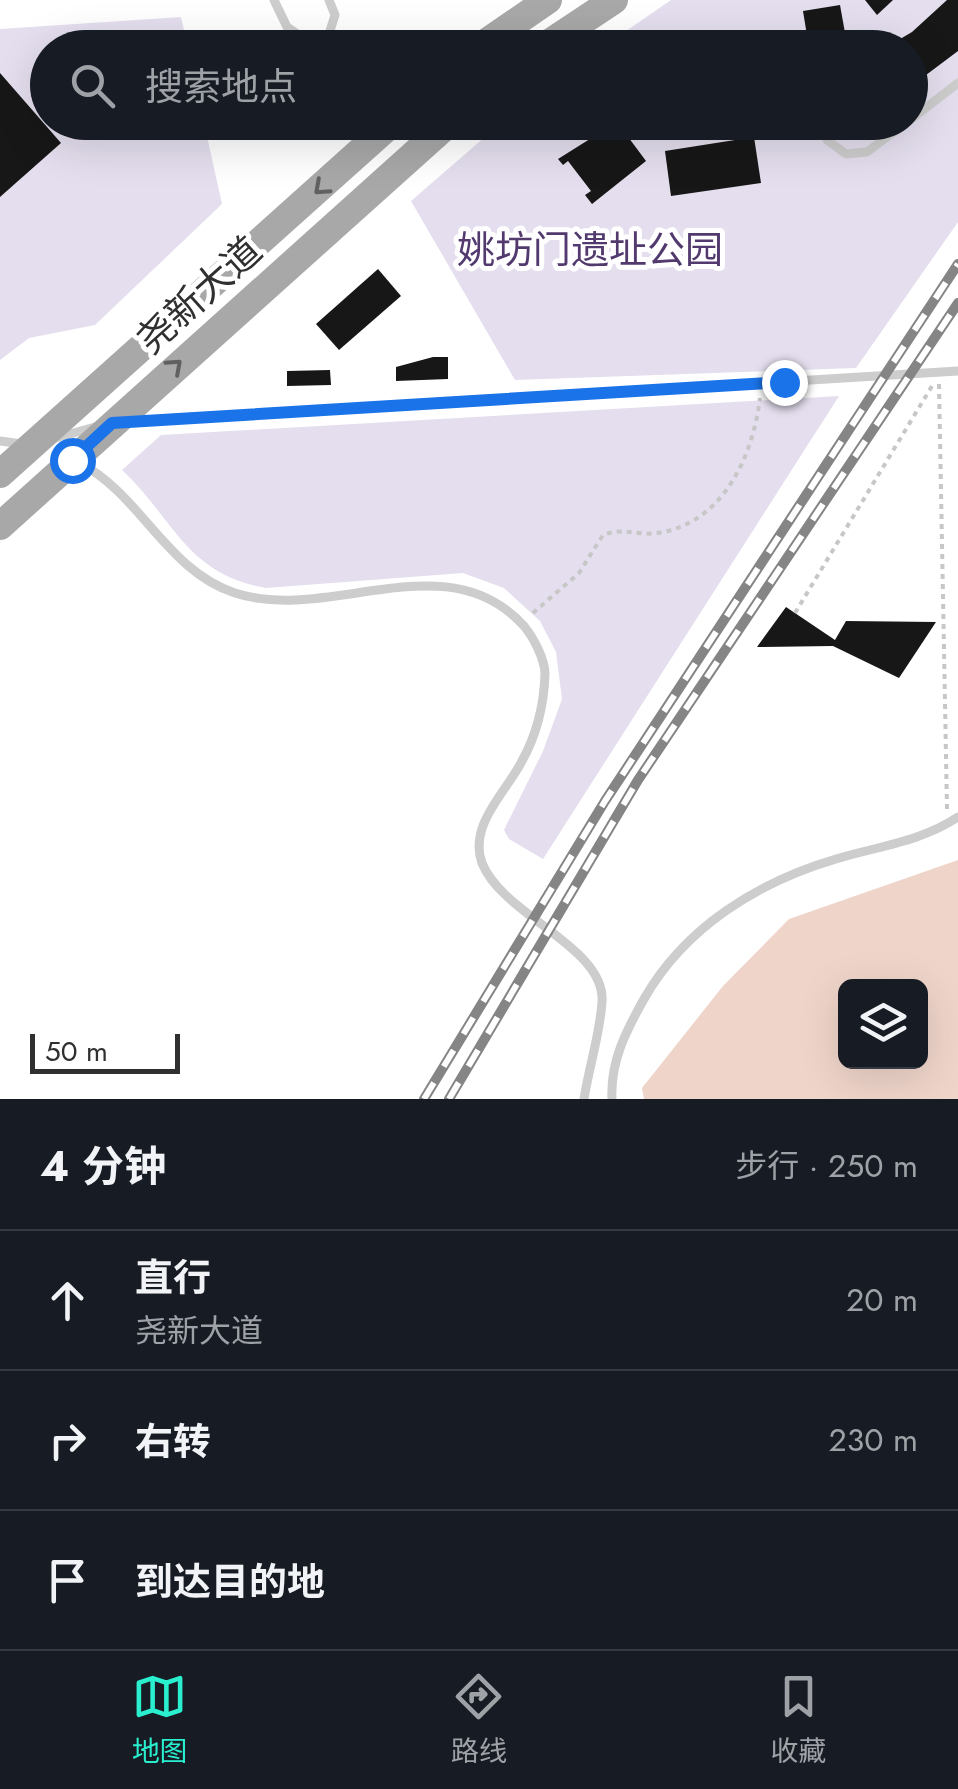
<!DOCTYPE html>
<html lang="zh">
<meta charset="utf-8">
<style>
body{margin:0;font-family:Jost,"Noto Sans SC",sans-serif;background:#20242c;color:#f1f3f6}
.controls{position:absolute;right:30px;bottom:30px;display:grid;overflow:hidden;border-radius:15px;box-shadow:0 10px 40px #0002}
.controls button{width:90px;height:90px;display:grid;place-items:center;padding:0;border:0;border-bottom:2px solid #363941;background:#171b24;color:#f1f3f6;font:50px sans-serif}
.scale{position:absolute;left:30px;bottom:25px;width:150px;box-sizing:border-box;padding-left:10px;border:5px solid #303030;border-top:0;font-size:28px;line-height:35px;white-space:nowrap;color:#303030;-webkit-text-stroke:8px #fff;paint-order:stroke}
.stop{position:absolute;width:30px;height:30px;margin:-22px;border:8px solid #1a73e8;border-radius:50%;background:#fff}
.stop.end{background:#1a73e8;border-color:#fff;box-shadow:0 2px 10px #0008}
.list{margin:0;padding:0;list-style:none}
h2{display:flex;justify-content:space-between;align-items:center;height:130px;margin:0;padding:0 40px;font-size:42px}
h2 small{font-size:32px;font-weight:400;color:#9ea1a6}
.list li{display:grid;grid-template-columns:65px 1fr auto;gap:30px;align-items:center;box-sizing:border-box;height:140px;padding:0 40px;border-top:2px solid #363941}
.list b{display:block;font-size:38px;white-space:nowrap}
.list p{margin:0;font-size:32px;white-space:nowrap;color:#9ea1a6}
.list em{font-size:32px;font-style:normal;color:#9ea1a6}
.icon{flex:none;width:55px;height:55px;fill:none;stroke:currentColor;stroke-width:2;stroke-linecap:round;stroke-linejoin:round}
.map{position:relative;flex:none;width:958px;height:1099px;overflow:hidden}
.search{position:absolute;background:#171b24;box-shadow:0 10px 40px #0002;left:30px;right:30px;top:30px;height:110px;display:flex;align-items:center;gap:25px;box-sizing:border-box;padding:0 35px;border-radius:55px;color:#9ea1a6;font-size:38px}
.sheet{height:550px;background:#171b24}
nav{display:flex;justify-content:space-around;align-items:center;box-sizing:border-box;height:140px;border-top:2px solid #363941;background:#171b24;font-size:28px;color:#9ea1a6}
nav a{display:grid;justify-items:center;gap:5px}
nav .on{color:#2aefcf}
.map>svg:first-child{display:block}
.green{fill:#e4deee}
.water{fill:#efd4c9;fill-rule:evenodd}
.building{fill:#171717}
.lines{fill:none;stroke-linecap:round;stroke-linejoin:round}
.path{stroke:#c7c7c7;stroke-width:4;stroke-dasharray:5 5;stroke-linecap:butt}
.lane{stroke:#cdcdcd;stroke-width:9}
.primary{stroke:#a8a8a8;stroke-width:28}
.rail-casing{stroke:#858585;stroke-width:10}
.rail{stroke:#fff;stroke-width:6;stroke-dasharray:19;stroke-linecap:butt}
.oneway{stroke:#606060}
.route{stroke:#1a73e8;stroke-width:12}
.labels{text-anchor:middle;stroke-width:10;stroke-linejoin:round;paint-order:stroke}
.park-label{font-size:38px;fill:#523a6f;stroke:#fff}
.street-label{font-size:38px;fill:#303030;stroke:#fff}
</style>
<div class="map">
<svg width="958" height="1099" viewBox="0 0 958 1099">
<rect width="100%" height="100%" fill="#fff"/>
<g class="green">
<path d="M 671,0 L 958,0 L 958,222 L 856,368 L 515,380 L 411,201 L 501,123 L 910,122 L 910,48 L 603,47 Z"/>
<path d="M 181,17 L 188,47 L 48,48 L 48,122 L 204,123 L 222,204 L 95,325 L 29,338 L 0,360 L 0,29 Z"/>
<path d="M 839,396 L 543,859 L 509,839 L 504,830 L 543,751 L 562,699 L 556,652 L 540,621 L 504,588 L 463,573 L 266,588 C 186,574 175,520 122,470 L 161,435 Z"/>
</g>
<path class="water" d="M 958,860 L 958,1099 L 644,1099 L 642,1088 L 723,986 L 789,919 ZM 846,986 L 920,986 L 920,1062 L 846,1062 Z"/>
<g class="building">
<path d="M 865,0 L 893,0 L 877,15 Z"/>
<path d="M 947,0 L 958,0 L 958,51 L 910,87 L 910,48 L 885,48 L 912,32 Z"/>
<path d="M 840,5 L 847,44 L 809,48 L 803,11 Z"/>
<path d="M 0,73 L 61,143 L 0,197 Z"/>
<path d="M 617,122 L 646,161 L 592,204 L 585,195 L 591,191 L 568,161 L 563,165 L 558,159 Z"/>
<path d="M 754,137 L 761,183 L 671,196 L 665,151 Z"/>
<path d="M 378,269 L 401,296 L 339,350 L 316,324 Z"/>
<path d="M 433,357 L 448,357 L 448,379 L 396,381 L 396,367 Z"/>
<path d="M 330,370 L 331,385 L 287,386 L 287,371 Z"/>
<path d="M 786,607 L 835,640 L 846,621 L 936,622 L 899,678 L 833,646 L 757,647 Z"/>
</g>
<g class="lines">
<g class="path">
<path d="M 939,384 L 947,809"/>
<path d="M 533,613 L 579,573 L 603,535 C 623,527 638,536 657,533 C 723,524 753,456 760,398"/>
<path d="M 795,613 L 932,386"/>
</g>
<g class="lane">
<path d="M 274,0 L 287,27 L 305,39 L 328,37 L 337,48"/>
<path d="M 328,37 L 335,15 L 329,0"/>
<path d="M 910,120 L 958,83"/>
<path d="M 827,140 L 846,154 L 867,152 L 907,122"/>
<path d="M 129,422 L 958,371"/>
<path d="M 52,439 L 95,427"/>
<path d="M 0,441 L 22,444"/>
<path d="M 80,463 C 141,495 167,571 235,593 C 330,624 446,540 524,626 C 533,637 545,659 545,674 C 544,704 537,734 522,761 C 507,791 468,825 482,863 C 503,916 606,947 602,1002 C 600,1034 589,1067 584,1099"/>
<path d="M 612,1099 C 610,1062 626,1031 644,999 C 685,927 758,882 836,859 C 879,846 920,842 958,817"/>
</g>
<g class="primary">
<path d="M 478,48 L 548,0"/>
<path d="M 542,48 L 614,0"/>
<path d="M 0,474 L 393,122"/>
<path d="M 0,526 L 450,122"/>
</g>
<g class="rail-casing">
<g id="rail">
<path d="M 424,1099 L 605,801 L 958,264"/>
<path d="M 449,1099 L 638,780 L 958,303"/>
</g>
</g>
<use href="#rail" class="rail"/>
</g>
<defs><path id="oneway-chevron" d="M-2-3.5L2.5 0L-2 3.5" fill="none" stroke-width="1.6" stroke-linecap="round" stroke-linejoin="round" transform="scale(2.5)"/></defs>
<g class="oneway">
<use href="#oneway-chevron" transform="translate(321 188) rotate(138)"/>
<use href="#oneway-chevron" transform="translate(175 366) rotate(-42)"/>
</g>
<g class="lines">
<path class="route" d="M 72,460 L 112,423 L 784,382"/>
</g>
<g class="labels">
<g class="park-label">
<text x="590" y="263">姚坊门遗址公园</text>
</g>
<g class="street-label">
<text transform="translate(199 295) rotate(-42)" y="13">尧新大道</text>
</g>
</g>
</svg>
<div class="controls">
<button><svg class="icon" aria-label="layers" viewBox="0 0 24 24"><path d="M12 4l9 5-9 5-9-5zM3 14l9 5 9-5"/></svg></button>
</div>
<div class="scale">50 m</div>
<div class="stop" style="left:72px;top:460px"></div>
<div class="stop end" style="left:784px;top:382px"></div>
<div class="search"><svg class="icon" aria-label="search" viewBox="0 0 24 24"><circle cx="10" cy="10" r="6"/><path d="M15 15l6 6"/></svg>搜索地点</div>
</div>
<section class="sheet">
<h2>4 分钟<small>步行 · 250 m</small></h2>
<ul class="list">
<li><svg class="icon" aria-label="ahead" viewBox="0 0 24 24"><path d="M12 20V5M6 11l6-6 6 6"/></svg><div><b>直行</b><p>尧新大道</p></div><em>20 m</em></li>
<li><svg class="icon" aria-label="right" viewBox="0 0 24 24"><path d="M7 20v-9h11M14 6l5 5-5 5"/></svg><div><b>右转</b></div><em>230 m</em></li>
<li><svg class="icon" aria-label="arrive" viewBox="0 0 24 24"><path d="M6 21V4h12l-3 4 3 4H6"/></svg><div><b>到达目的地</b></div></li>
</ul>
</section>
<nav>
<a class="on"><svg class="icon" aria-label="map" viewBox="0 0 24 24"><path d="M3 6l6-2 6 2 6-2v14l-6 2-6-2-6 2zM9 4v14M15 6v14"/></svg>地图</a>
<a><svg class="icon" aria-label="directions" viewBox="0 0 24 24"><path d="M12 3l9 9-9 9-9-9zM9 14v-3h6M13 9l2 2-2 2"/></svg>路线</a>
<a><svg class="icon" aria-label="saved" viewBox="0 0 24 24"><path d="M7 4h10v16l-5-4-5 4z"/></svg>收藏</a>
</nav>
